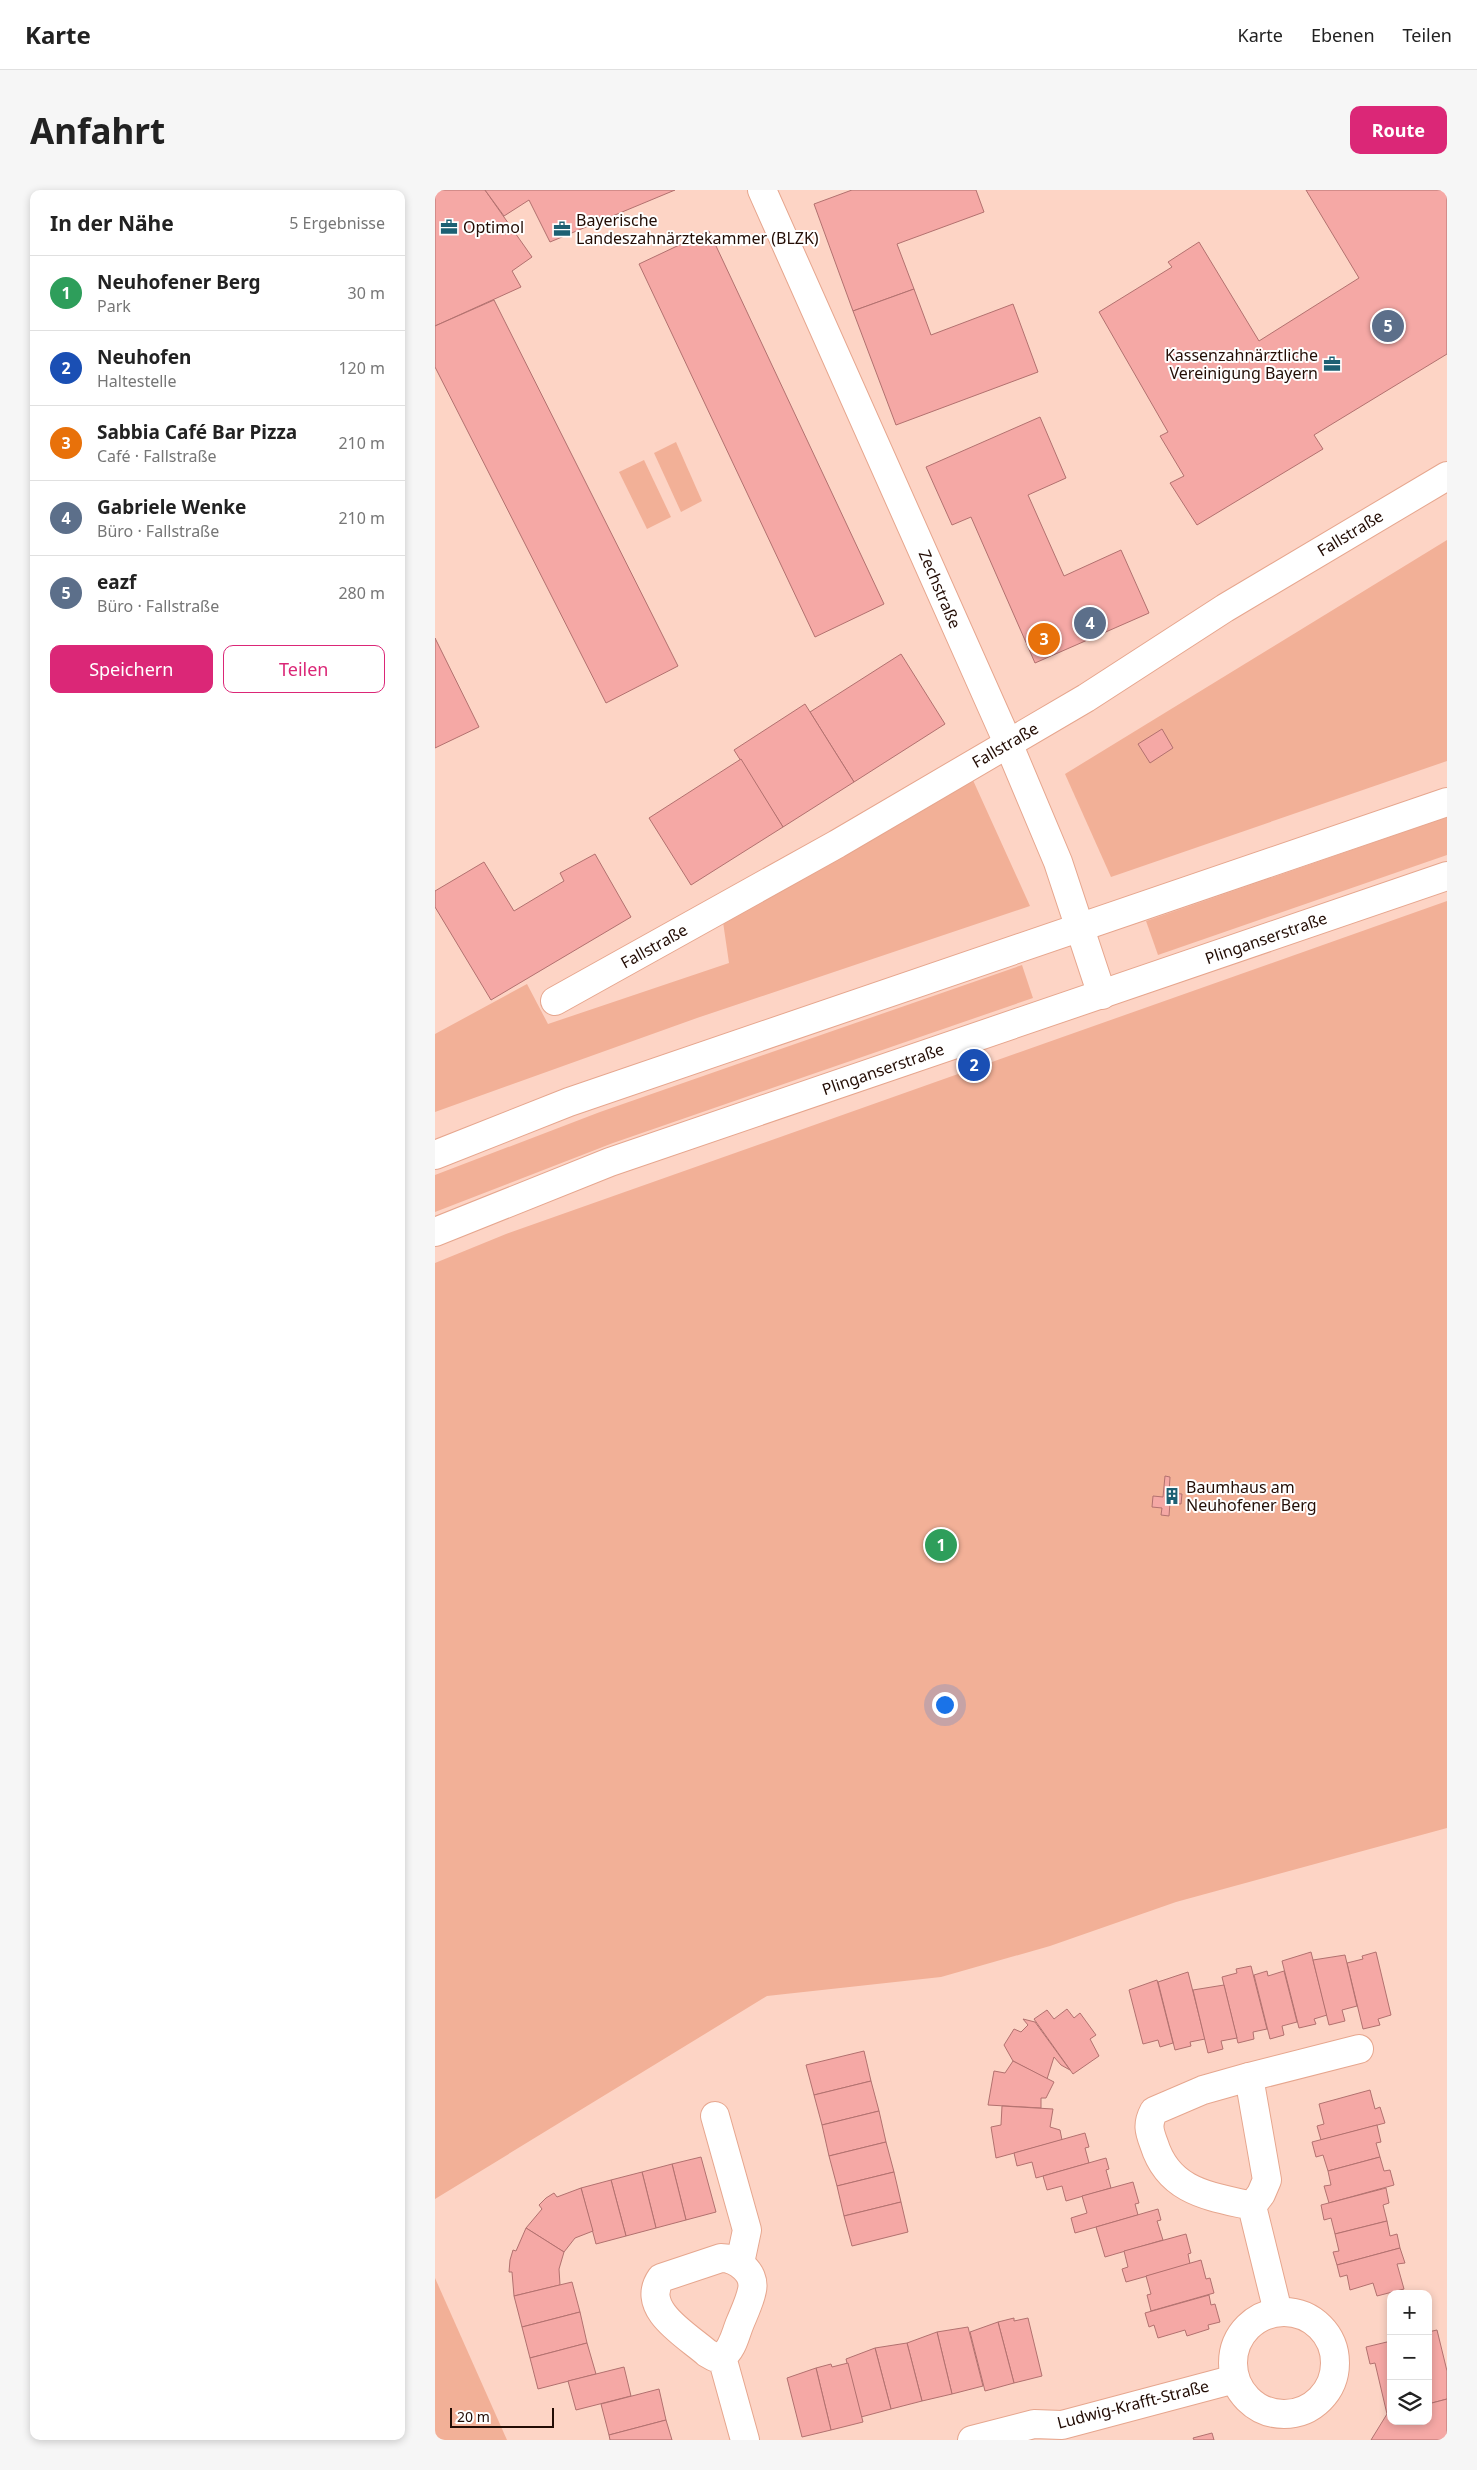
<!DOCTYPE html>
<html lang="de">
<meta charset="utf-8">
<style>
body{margin:0;font-family:"Noto Sans",sans-serif;background:#f6f6f6;color:#222}
.controls{position:absolute;right:15px;bottom:15px;display:grid;overflow:hidden;border-radius:10px;box-shadow:0 2px 8px #0003}
.controls button{width:45px;height:45px;display:grid;place-items:center;padding:0;border:0;border-bottom:1px solid #e0e0e0;background:#fff;color:#222;font:25px sans-serif}
.scale{position:absolute;left:15px;bottom:12px;width:104px;box-sizing:border-box;padding-left:5px;border:2px solid #230d05;border-top:0;font-size:14px;line-height:18px;white-space:nowrap;color:#230d05;-webkit-text-stroke:4px #fff;paint-order:stroke}
.you{position:absolute;left:509px;top:1514px;width:18px;height:18px;margin:-12px;border:4px solid #fff;border-radius:50%;background:#1a73e8;box-shadow:0 0 0 8px #1a73e833}
.badge{display:grid;place-items:center;width:32px;height:32px;border-radius:50%;background:#db2777;color:#fff;font-size:16px;font-weight:700}
.pin{position:absolute;translate:-50% -50%;border:2px solid #fff;box-shadow:0 1px 5px #0006}
.list{margin:0;padding:0;list-style:none}
h2{display:flex;justify-content:space-between;align-items:center;height:65px;margin:0;padding:0 20px;font-size:21px}
h2 small{font-size:16px;font-weight:400;color:#767676}
.list li{display:grid;grid-template-columns:32px 1fr auto;gap:15px;align-items:center;box-sizing:border-box;height:75px;padding:0 20px;border-top:1px solid #e0e0e0}
.list b{display:block;font-size:19px;white-space:nowrap}
.list p{margin:0;font-size:16px;white-space:nowrap;color:#767676}
.list em{font-size:16px;font-style:normal;color:#767676}
.actions{display:flex;gap:10px;padding:15px 20px}
.actions a{flex:1;padding:11px 0;border:1px solid #db2777;border-radius:10px;text-align:center;font-size:18px;color:#db2777}
.actions .main{background:#db2777;color:#fff}
.icon{flex:none;width:28px;height:28px;fill:none;stroke:currentColor;stroke-width:2;stroke-linecap:round;stroke-linejoin:round}
.map{position:relative;flex:none;width:1012px;height:2250px;overflow:hidden;border-radius:10px}
header{display:flex;align-items:center;gap:30px;box-sizing:border-box;height:70px;padding:0 25px;background:#fff;border-bottom:1px solid #e0e0e0}
header strong{font-size:24px}
nav{display:flex;gap:28px;margin-inline-start:auto;font-size:18px}
.intro{display:flex;align-items:center;justify-content:space-between;box-sizing:border-box;height:120px;padding:0 30px}
h1{margin:0;font-size:35px}
.button{padding:12px 22px;border-radius:10px;background:#db2777;color:#fff;font-size:18px;font-weight:700}
main{display:flex;gap:30px;padding:0 30px}
aside{flex:1;background:#fff;border-radius:10px;box-shadow:0 2px 8px #0003}
.map>svg:first-child{display:block}
.green{fill:#f2b097}
.building{fill:#f5a8a5;stroke:#b2716f}
.lines{fill:none;stroke-linecap:round;stroke-linejoin:round}
.minor-casing{stroke:#e6a68e;stroke-width:30}
.major-casing{stroke:#e6a68e;stroke-width:30}
.minor{stroke:#fff;stroke-width:28}
.major{stroke:#fff;stroke-width:28}
.labels{text-anchor:middle;stroke-width:4;stroke-linejoin:round;paint-order:stroke}
.poi-label{font-size:16px;fill:#230d05;stroke:#fff;text-anchor:start}
.street-label{font-size:16px;fill:#230d05;stroke:#fff}
</style>
<header>
<strong>Karte</strong>
<nav><a>Karte</a><a>Ebenen</a><a>Teilen</a></nav>
</header>
<div class="intro"><h1>Anfahrt</h1><a class="button">Route</a></div>
<main>
<aside>
<h2>In der Nähe<small>5 Ergebnisse</small></h2>
<ul class="list">
<li><span class="badge" style="background:#2e9e5b">1</span><div><b>Neuhofener Berg</b><p>Park</p></div><em>30 m</em></li>
<li><span class="badge" style="background:#1a4fb4">2</span><div><b>Neuhofen</b><p>Haltestelle</p></div><em>120 m</em></li>
<li><span class="badge" style="background:#e8710a">3</span><div><b>Sabbia Café Bar Pizza</b><p>Café · Fallstraße</p></div><em>210 m</em></li>
<li><span class="badge" style="background:#5c6f8a">4</span><div><b>Gabriele Wenke</b><p>Büro · Fallstraße</p></div><em>210 m</em></li>
<li><span class="badge" style="background:#5c6f8a">5</span><div><b>eazf</b><p>Büro · Fallstraße</p></div><em>280 m</em></li>
</ul>
<div class="actions"><a class="main">Speichern</a><a>Teilen</a></div>
</aside>
<div class="map">
<svg width="1012" height="2250" viewBox="0 0 1012 2250">
<rect width="100%" height="100%" fill="#fdd4c5"/>
<g class="green">
<path d="M 241,252 L 267,311 L 246,322 L 219,263 Z"/>
<path d="M 209,270 L 236,327 L 212,339 L 184,282 Z"/>
<path d="M 1012,350 L 1012,571 L 676,687 L 630,584 Z"/>
<path d="M 537,588 L 595,716 L 262,828 L 0,922 L 0,844 L 92,794 L 113,834 L 294,773 L 288,732 Z"/>
<path d="M 1012,627 L 1012,665 L 723,765 L 711,731 Z"/>
<path d="M 1012,711 L 1012,1638 L 741,1712 L 615,1756 L 506,1787 L 332,1806 L 0,2009 L 0,1073 L 71,1044 Z"/>
<path d="M 587,775 L 598,808 L 178,953 L 0,1022 L 0,985 L 165,922 Z"/>
<path d="M 0,2088 L 72,2250 L 0,2250 Z"/>
</g>
<g class="building">
<path d="M 5,0 L 50,0 L 97,67 L 77,81 L 86,97 L 0,136 L 0,3 Z"/>
<path d="M 50,0 L 240,0 L 115,52 L 94,10 L 69,26 Z"/>
<path d="M 417,0 L 541,0 L 549,22 L 462,54 L 479,99 L 418,121 L 379,14 Z"/>
<path d="M 871,0 L 1012,0 L 1012,164 L 879,245 L 888,259 L 762,335 L 735,293 L 749,286 L 725,246 L 733,242 L 664,122 L 737,77 L 733,72 L 764,52 L 824,151 L 924,88 Z"/>
<path d="M 274,41 L 449,414 L 380,447 L 204,74 Z"/>
<path d="M 479,99 L 496,145 L 578,114 L 603,182 L 461,235 L 418,121 Z"/>
<path d="M 59,110 L 243,476 L 171,513 L 0,177 L 0,136 Z"/>
<path d="M 605,227 L 631,288 L 593,305 L 629,386 L 686,360 L 714,423 L 600,473 L 536,327 L 517,335 L 491,277 Z"/>
<path d="M 0,448 L 44,537 L 0,558 Z"/>
<path d="M 466,464 L 510,534 L 419,592 L 375,522 Z"/>
<path d="M 370,514 L 419,592 L 348,637 L 299,560 Z"/>
<path d="M 727,539 L 738,558 L 715,573 L 703,554 Z"/>
<path d="M 306,569 L 348,637 L 256,695 L 214,628 Z"/>
<path d="M 160,664 L 196,727 L 56,810 L 0,717 L 0,701 L 49,672 L 79,721 L 129,691 L 125,683 Z"/>
<path d="M 730,1286 L 735,1287 L 734,1303 L 747,1304 L 746,1314 L 735,1313 L 734,1326 L 726,1325 L 727,1318 L 717,1317 L 718,1306 L 728,1307 Z"/>
<path d="M 876,1762 L 892,1825 L 879,1829 L 881,1834 L 864,1838 L 847,1771 Z"/>
<path d="M 941,1762 L 956,1825 L 943,1829 L 945,1835 L 928,1839 L 912,1773 L 928,1769 L 927,1766 Z"/>
<path d="M 910,1765 L 922,1816 L 907,1820 L 910,1831 L 894,1835 L 878,1770 Z"/>
<path d="M 816,1776 L 832,1839 L 818,1842 L 819,1849 L 803,1853 L 787,1787 L 802,1783 L 801,1779 Z"/>
<path d="M 832,1781 L 833,1786 L 849,1781 L 862,1832 L 847,1836 L 849,1845 L 835,1849 L 819,1785 Z"/>
<path d="M 753,1782 L 770,1849 L 755,1852 L 756,1856 L 740,1860 L 723,1792 Z"/>
<path d="M 722,1790 L 738,1853 L 725,1857 L 723,1850 L 708,1854 L 694,1800 Z"/>
<path d="M 789,1795 L 802,1848 L 786,1851 L 788,1859 L 773,1863 L 758,1800 Z"/>
<path d="M 632,1819 L 639,1828 L 645,1823 L 661,1845 L 655,1849 L 664,1866 L 638,1884 L 599,1829 L 612,1820 L 619,1829 Z"/>
<path d="M 588,1829 L 600,1832 L 635,1880 L 626,1875 L 619,1867 L 612,1889 L 578,1871 L 569,1855 L 579,1839 L 586,1842 L 593,1835 Z"/>
<path d="M 429,1861 L 436,1891 L 379,1905 L 371,1875 Z"/>
<path d="M 578,1871 L 619,1892 L 611,1908 L 606,1908 L 606,1918 L 553,1915 L 559,1881 L 570,1883 Z"/>
<path d="M 436,1891 L 444,1921 L 387,1935 L 379,1905 Z"/>
<path d="M 935,1900 L 940,1919 L 945,1917 L 950,1933 L 886,1950 L 882,1936 L 889,1934 L 884,1914 Z"/>
<path d="M 567,1916 L 618,1919 L 615,1937 L 625,1940 L 627,1950 L 561,1968 L 556,1937 L 566,1935 Z"/>
<path d="M 444,1921 L 451,1952 L 394,1966 L 387,1935 Z"/>
<path d="M 942,1935 L 946,1952 L 941,1953 L 945,1967 L 893,1981 L 888,1965 L 881,1967 L 877,1952 Z"/>
<path d="M 650,1943 L 654,1957 L 650,1958 L 654,1973 L 601,1988 L 597,1972 L 582,1976 L 579,1963 Z"/>
<path d="M 451,1952 L 459,1982 L 402,1996 L 394,1966 Z"/>
<path d="M 266,1967 L 281,2022 L 251,2030 L 237,1974 Z"/>
<path d="M 945,1967 L 949,1981 L 955,1980 L 959,1995 L 894,2013 L 889,1996 L 896,1995 L 893,1981 Z"/>
<path d="M 671,1968 L 674,1979 L 671,1980 L 676,1998 L 631,2011 L 627,1996 L 612,2000 L 608,1986 Z"/>
<path d="M 237,1974 L 251,2030 L 221,2038 L 207,1982 Z"/>
<path d="M 207,1982 L 221,2038 L 191,2046 L 176,1990 Z"/>
<path d="M 459,1982 L 466,2012 L 409,2026 L 402,1996 Z"/>
<path d="M 176,1990 L 191,2046 L 161,2054 L 146,1998 Z"/>
<path d="M 698,1992 L 704,2013 L 700,2014 L 703,2025 L 640,2043 L 636,2028 L 652,2023 L 647,2006 Z"/>
<path d="M 146,1998 L 158,2041 L 140,2048 L 129,2062 L 91,2038 L 107,2019 L 104,2015 L 111,2008 L 119,2003 L 122,2007 Z"/>
<path d="M 951,1998 L 954,2013 L 948,2015 L 952,2031 L 900,2044 L 896,2028 L 889,2030 L 886,2015 Z"/>
<path d="M 466,2012 L 473,2042 L 417,2056 L 409,2026 Z"/>
<path d="M 723,2019 L 726,2030 L 722,2031 L 728,2050 L 670,2067 L 661,2037 Z"/>
<path d="M 952,2031 L 955,2046 L 962,2044 L 965,2058 L 902,2075 L 898,2062 L 904,2061 L 900,2044 Z"/>
<path d="M 91,2038 L 129,2062 L 124,2079 L 125,2095 L 79,2106 L 77,2082 L 74,2082 L 75,2070 L 78,2060 L 81,2061 Z"/>
<path d="M 751,2044 L 756,2063 L 753,2064 L 755,2074 L 691,2092 L 687,2079 L 693,2077 L 689,2061 Z"/>
<path d="M 965,2058 L 970,2073 L 962,2074 L 969,2099 L 942,2106 L 938,2093 L 915,2100 L 912,2085 L 905,2087 L 902,2075 Z"/>
<path d="M 766,2070 L 771,2089 L 775,2088 L 779,2103 L 716,2121 L 712,2105 L 716,2104 L 711,2086 Z"/>
<path d="M 137,2092 L 145,2122 L 87,2137 L 79,2106 Z"/>
<path d="M 774,2105 L 776,2115 L 780,2114 L 785,2132 L 773,2135 L 774,2139 L 752,2146 L 750,2140 L 723,2148 L 719,2135 L 714,2137 L 710,2123 Z"/>
<path d="M 145,2122 L 152,2153 L 95,2168 L 87,2137 Z"/>
<path d="M 579,2128 L 579,2131 L 593,2128 L 607,2186 L 579,2193 L 563,2132 Z"/>
<path d="M 563,2132 L 579,2193 L 550,2201 L 535,2142 Z"/>
<path d="M 533,2137 L 548,2196 L 517,2204 L 502,2142 Z"/>
<path d="M 1002,2140 L 1012,2181 L 1012,2209 L 993,2214 L 993,2142 Z"/>
<path d="M 502,2142 L 517,2204 L 487,2211 L 472,2153 Z"/>
<path d="M 956,2151 L 956,2223 L 952,2224 L 940,2173 L 935,2174 L 931,2157 Z"/>
<path d="M 152,2153 L 161,2184 L 103,2199 L 95,2168 Z"/>
<path d="M 472,2153 L 487,2211 L 456,2219 L 440,2158 Z"/>
<path d="M 440,2158 L 456,2219 L 426,2227 L 411,2169 Z"/>
<path d="M 413,2173 L 428,2232 L 396,2240 L 381,2178 L 396,2174 L 397,2177 Z"/>
<path d="M 189,2177 L 196,2206 L 141,2220 L 133,2191 Z"/>
<path d="M 381,2178 L 396,2240 L 367,2247 L 352,2188 Z"/>
<path d="M 224,2199 L 231,2230 L 174,2245 L 166,2214 Z"/>
<path d="M 1012,2209 L 1012,2250 L 936,2250 L 952,2224 L 956,2223 L 956,2231 L 993,2231 L 993,2214 Z"/>
<path d="M 231,2230 L 237,2250 L 175,2250 L 174,2245 Z"/>
<path d="M 777,2243 L 779,2250 L 759,2250 L 758,2248 Z"/>
</g>
<g class="lines">
<g class="minor-casing">
<g id="minor">
<path d="M 327,0 L 573,553 L 623,672 L 667,805"/>
<path d="M 120,811 L 402,654 L 651,508 L 790,418 L 1012,286"/>
<path d="M 814,1887 L 924,1859"/>
<path d="M 280,1926 L 312,2040 L 305,2073"/>
<path d="M 817,2016 C 774,2006 734,2002 719,1954 C 714,1941 712,1934 719,1921 L 768,1900 L 814,1887 L 832,1990 L 826,2004 L 817,2016 L 843,2122"/>
<circle cx="849" cy="2173" r="51"/>
<path d="M 287,2167 L 279,2167 L 272,2163 C 253,2146 204,2119 226,2088 L 286,2068 C 301,2068 321,2082 317,2100 C 315,2111 309,2123 305,2133 C 300,2145 298,2159 287,2167 L 310,2250"/>
<path d="M 537,2250 L 599,2234 L 627,2235 L 800,2189"/>
</g>
</g>
<g class="major-casing">
<g id="major">
<path d="M 0,965 L 134,912 L 1012,612"/>
<path d="M 0,1042 L 175,972 L 1012,686"/>
</g>
</g>
<use href="#minor" class="minor"/>
<use href="#major" class="major"/>
</g>
<defs>
<g id="office-bare" transform="scale(1.35)"><path d="M-6-3h4V-5.5h4V-3h4V5H-6ZM-1-4.5V-3h2v-1.5ZM-6 0V1H6V0Z" fill="#1d6073" stroke="#fff" stroke-width="2.5" paint-order="stroke"/></g>
<g id="building-bare" transform="scale(1.35)"><path d="M-4-6H4V6H1V3H-1V6H-4ZM-2.5-4.3h1.7v1.8h-1.7ZM.8-4.3h1.7v1.8H.8ZM-2.5-1h1.7V.8h-1.7ZM.8-1h1.7V.8H.8Z" fill="#1d6073" stroke="#fff" stroke-width="2.5" paint-order="stroke"/></g>
</defs>
<g fill-rule="evenodd">
<use href="#office-bare" x="14" y="37"/>
<use href="#office-bare" x="127" y="39"/>
<use href="#office-bare" x="897" y="174"/>
<use href="#building-bare" x="737" y="1306"/>
</g>
<g class="labels">
<g class="poi-label">
<text x="141" y="36">Bayerische<tspan x="141" dy="18">Landeszahnärztekammer (BLZK)</tspan></text>
<text x="28" y="43">Optimol</text>
<text x="883" y="171" text-anchor="end">Kassenzahnärztliche<tspan x="883" dy="18">Vereinigung Bayern</tspan></text>
<text x="751" y="1303">Baumhaus am<tspan x="751" dy="18">Neuhofener Berg</tspan></text>
</g>
<g class="street-label">
<text transform="translate(915 343) rotate(-31)" y="6">Fallstraße</text>
<text transform="translate(505 399) rotate(67)" y="6">Zechstraße</text>
<text transform="translate(570 555) rotate(-30)" y="6">Fallstraße</text>
<text transform="translate(831 748) rotate(-19)" y="6">Plinganserstraße</text>
<text transform="translate(219 756) rotate(-29)" y="6">Fallstraße</text>
<text transform="translate(448 879) rotate(-19)" y="6">Plinganserstraße</text>
<text transform="translate(698 2214) rotate(-14)" y="6">Ludwig-Krafft-Straße</text>
</g>
</g>
</svg>
<div class="controls">
<button>+</button>
<button>−</button>
<button><svg class="icon" aria-label="layers" viewBox="0 0 24 24"><path d="M12 4l9 5-9 5-9-5zM3 14l9 5 9-5"/></svg></button>
</div>
<div class="scale">20 m</div>
<div class="you"></div>
<div class="pin badge" style="left:506px;top:1355px;background:#2e9e5b">1</div>
<div class="pin badge" style="left:539px;top:875px;background:#1a4fb4">2</div>
<div class="pin badge" style="left:609px;top:449px;background:#e8710a">3</div>
<div class="pin badge" style="left:655px;top:433px;background:#5c6f8a">4</div>
<div class="pin badge" style="left:953px;top:136px;background:#5c6f8a">5</div>
</div>
</main>
